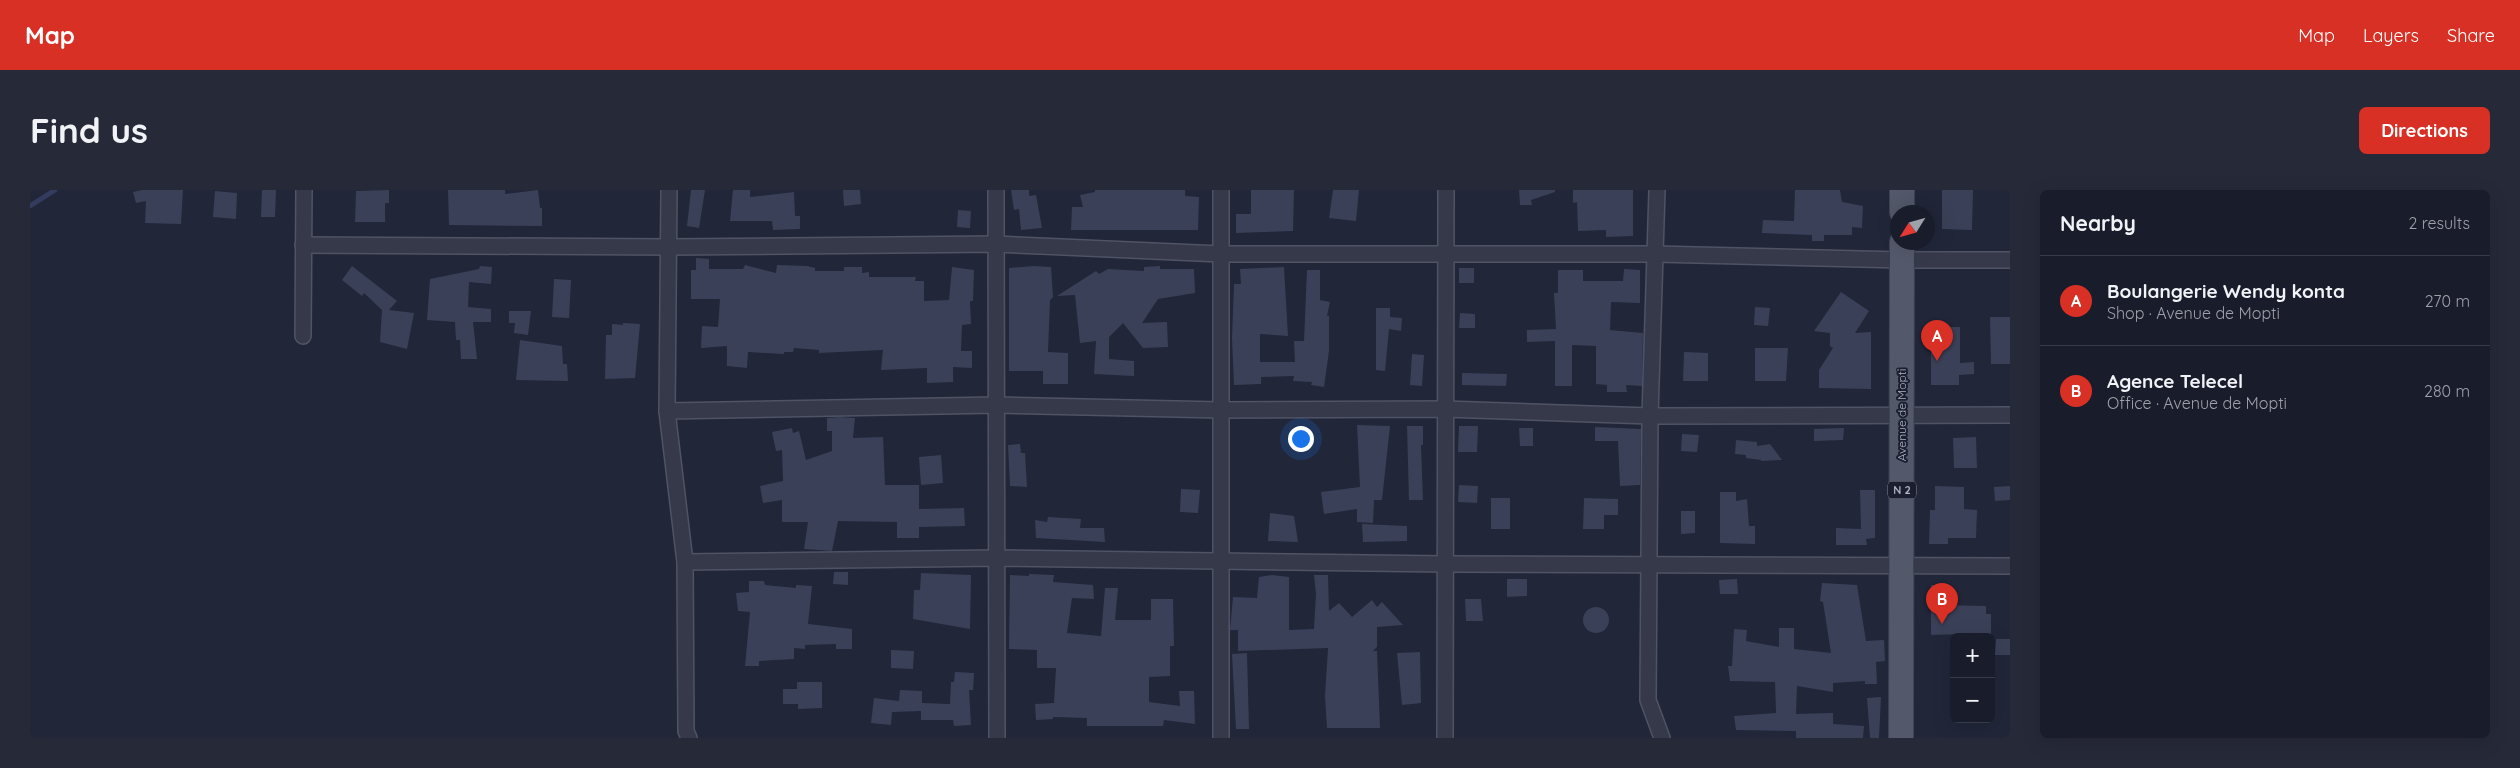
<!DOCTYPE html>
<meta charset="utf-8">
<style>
body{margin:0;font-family:Quicksand,sans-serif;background:#262937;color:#f1f3f6}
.controls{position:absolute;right:15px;bottom:15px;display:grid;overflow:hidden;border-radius:8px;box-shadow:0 5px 20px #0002}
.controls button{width:45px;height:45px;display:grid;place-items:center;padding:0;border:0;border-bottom:1px solid #373a47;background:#191c2b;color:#f1f3f6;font:25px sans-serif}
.compass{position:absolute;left:1860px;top:15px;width:45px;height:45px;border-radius:50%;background:#191c2b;box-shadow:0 5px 20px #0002;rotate:233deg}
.you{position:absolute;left:1270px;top:248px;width:18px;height:18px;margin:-12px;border:4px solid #fff;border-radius:50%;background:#1a73e8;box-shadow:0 0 0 8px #1a73e833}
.badge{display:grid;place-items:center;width:32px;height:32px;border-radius:50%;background:#d93025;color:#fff;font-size:16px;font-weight:700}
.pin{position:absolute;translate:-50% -41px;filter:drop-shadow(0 1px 2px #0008)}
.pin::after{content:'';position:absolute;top:26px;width:18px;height:15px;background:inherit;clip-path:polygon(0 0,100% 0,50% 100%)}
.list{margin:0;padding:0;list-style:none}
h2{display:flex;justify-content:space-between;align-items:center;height:65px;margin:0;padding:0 20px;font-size:21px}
h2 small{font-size:16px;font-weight:400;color:#9fa1a9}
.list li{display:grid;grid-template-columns:32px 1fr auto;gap:15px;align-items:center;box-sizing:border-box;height:90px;padding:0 20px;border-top:1px solid #373a47}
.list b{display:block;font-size:19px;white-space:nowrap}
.list p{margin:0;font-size:16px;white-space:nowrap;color:#9fa1a9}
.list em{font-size:16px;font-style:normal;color:#9fa1a9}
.map{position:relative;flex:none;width:1980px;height:548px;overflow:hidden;border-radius:8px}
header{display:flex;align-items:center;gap:30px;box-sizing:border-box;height:70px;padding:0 25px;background:#d93025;color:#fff}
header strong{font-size:24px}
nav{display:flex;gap:28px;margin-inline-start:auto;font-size:18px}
.intro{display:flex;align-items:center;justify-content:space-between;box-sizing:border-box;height:120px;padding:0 30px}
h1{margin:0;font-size:35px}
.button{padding:12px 22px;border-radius:8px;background:#d93025;color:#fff;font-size:18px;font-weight:700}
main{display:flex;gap:30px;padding:0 30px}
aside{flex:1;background:#191c2b;border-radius:8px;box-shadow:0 5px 20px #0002}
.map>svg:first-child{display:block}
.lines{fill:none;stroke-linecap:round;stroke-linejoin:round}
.stream{stroke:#333c5f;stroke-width:5}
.building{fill:#3a4057}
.minor-casing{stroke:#505364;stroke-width:18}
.primary-casing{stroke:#3e4253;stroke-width:26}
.minor{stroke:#35394a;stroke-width:15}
.primary{stroke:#53586a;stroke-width:24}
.labels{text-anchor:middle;stroke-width:4;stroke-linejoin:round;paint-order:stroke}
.shield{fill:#1a1e2e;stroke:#838698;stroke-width:1}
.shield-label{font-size:11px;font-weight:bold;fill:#b0b3c6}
.street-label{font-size:12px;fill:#b0b3c6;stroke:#1a1e2e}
</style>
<header>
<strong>Map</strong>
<nav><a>Map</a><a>Layers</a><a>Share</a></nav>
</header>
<div class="intro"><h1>Find us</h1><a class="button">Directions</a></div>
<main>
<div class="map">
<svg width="1980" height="548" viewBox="0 0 1980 548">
<rect width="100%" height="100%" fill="#212639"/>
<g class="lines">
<path class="stream" d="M 0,16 L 25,0"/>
</g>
<g class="building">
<path d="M 112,0 L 153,0 L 151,34 L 115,33 L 116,11 L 106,13 L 103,2 Z"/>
<path d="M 232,0 L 246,0 L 245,27 L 231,27 Z"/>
<path d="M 359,0 L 359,13 L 355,13 L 355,32 L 325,32 L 326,1 Z"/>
<path d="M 418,0 L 475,0 L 475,4 L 508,0 L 510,18 L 512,18 L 512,36 L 419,35 Z"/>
<path d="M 661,0 L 675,0 L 669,38 L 657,36 Z"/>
<path d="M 703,0 L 720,0 L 720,7 L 764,2 L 765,26 L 770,26 L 770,39 L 743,40 L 742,31 L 700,31 Z"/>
<path d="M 813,0 L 830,0 L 831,14 L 814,16 Z"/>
<path d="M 981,0 L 999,0 L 999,6 L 1006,5 L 1012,38 L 991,40 L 989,19 L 984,20 Z"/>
<path d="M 1065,0 L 1155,0 L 1155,6 L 1169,7 L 1168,40 L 1041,40 L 1042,17 L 1053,17 L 1050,5 L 1065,2 Z"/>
<path d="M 1221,0 L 1264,0 L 1263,41 L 1206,43 L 1206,24 L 1221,24 Z"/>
<path d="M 1303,0 L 1329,0 L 1326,31 L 1299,28 Z"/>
<path d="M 1489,0 L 1525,0 L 1525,2 L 1501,10 L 1502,15 L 1490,15 Z"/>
<path d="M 1543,0 L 1603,0 L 1603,46 L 1576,47 L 1576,40 L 1548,41 L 1547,12 L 1543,13 Z"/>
<path d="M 1765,0 L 1810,0 L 1812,12 L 1833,16 L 1832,38 L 1822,37 L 1822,45 L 1794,45 L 1794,51 L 1782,51 L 1782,45 L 1732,43 L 1733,30 L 1764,31 Z"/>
<path d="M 1912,0 L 1943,0 L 1942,40 L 1912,39 Z"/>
<path d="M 185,1 L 207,3 L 206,29 L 183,27 Z"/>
<path d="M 928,20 L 941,21 L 940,38 L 927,37 Z"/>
<path d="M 666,68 L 679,69 L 679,79 L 713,79 L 715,75 L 746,83 L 747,75 L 777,76 L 785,78 L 785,81 L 814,81 L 814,77 L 832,77 L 832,83 L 839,82 L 839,87 L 886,87 L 885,91 L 894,91 L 894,111 L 919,110 L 922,77 L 944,80 L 943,111 L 940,111 L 941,134 L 932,135 L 931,161 L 942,161 L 942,178 L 923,177 L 923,192 L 897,193 L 897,178 L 851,180 L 853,160 L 789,163 L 789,160 L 764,158 L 763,162 L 754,162 L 754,164 L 718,162 L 717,178 L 697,176 L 697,156 L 671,158 L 672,136 L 688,137 L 690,109 L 661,109 L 661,80 L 666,80 Z"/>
<path d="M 322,76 L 367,111 L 359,120 L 384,123 L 377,159 L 350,152 L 352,120 L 334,103 L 332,106 L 312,90 Z"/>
<path d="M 450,76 L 462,77 L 461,94 L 439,92 L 438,117 L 461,119 L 461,132 L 443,132 L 447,169 L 431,169 L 430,150 L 426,150 L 425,132 L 397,130 L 400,89 L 449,79 Z"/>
<path d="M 1004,76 L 1021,77 L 1023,107 L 1020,110 L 1018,162 L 1038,163 L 1038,194 L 1013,194 L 1013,181 L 979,181 L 979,78 Z"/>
<path d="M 1130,76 L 1130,79 L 1164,79 L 1165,103 L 1128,109 L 1112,133 L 1137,132 L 1138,157 L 1113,158 L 1093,133 L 1079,147 L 1079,169 L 1104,171 L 1104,186 L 1064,184 L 1066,151 L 1050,153 L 1045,105 L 1027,106 L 1066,81 L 1069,84 L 1078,79 L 1114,81 L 1114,77 Z"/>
<path d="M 1254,77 L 1258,146 L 1230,144 L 1230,172 L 1265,172 L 1264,151 L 1274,151 L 1277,80 L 1290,80 L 1290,110 L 1300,112 L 1297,126 L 1299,126 L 1299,161 L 1294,197 L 1281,195 L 1282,192 L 1263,191 L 1264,186 L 1231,187 L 1231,194 L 1204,195 L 1202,148 L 1204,94 L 1211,94 L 1210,79 Z"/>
<rect x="1429" y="78" width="15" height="15"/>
<path d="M 1594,79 L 1610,80 L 1610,113 L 1581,112 L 1580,140 L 1613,143 L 1612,196 L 1596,195 L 1597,202 L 1577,202 L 1577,195 L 1566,194 L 1566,156 L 1542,155 L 1542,196 L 1525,196 L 1525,151 L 1497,152 L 1497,140 L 1526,139 L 1524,103 L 1528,103 L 1528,80 L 1553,80 L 1553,91 L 1593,91 Z"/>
<path d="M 524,89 L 541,90 L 539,128 L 522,127 Z"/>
<path d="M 1811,102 L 1839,121 L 1825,143 L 1841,142 L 1841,199 L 1789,198 L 1789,180 L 1803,158 L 1800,156 L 1800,143 L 1784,141 Z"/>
<path d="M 1725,117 L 1740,118 L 1738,136 L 1724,135 Z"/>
<path d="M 1346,118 L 1360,118 L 1360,127 L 1372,128 L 1371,141 L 1359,139 L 1355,181 L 1346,180 Z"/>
<path d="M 479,121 L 501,121 L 498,145 L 484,143 L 485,133 L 479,133 Z"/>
<path d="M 1430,123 L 1445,124 L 1445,138 L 1429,138 Z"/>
<path d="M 1960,127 L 1980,127 L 1980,174 L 1961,174 Z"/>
<path d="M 593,133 L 610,134 L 605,188 L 575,189 L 576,145 L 582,145 L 582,134 L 593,135 Z"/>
<path d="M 1901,137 L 1930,137 L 1930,173 L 1944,172 L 1944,184 L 1929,185 L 1929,195 L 1901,195 Z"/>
<path d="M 490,150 L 532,156 L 533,174 L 537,174 L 538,191 L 486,190 Z"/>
<path d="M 1725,158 L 1758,158 L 1756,191 L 1725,191 Z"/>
<path d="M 1654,162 L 1678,163 L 1678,191 L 1653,191 Z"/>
<path d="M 1382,164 L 1394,165 L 1392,196 L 1380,195 Z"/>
<path d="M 1432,183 L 1477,184 L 1476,196 L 1432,195 Z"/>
<path d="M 810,227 L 825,228 L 823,248 L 853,247 L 855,295 L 889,295 L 889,319 L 934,318 L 935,336 L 889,337 L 889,348 L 867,348 L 867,332 L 808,331 L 802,361 L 774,359 L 778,332 L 752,332 L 752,310 L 733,313 L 730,296 L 753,291 L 752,260 L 746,261 L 742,242 L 762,238 L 763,243 L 769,241 L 776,270 L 802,261 L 802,241 L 797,241 L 797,228 Z"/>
<path d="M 1327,235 L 1360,236 L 1352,310 L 1344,310 L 1343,333 L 1327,332 L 1327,319 L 1294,324 L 1291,302 L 1330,297 Z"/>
<path d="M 1377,236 L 1393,236 L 1393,255 L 1391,255 L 1393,310 L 1379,310 Z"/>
<path d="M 1429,236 L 1448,236 L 1447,262 L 1428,262 Z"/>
<path d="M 1565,237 L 1611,239 L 1610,295 L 1590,296 L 1588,251 L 1565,251 Z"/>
<path d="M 1489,238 L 1503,238 L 1503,256 L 1490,256 Z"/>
<path d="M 1814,238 L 1813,250 L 1784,251 L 1784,239 Z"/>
<path d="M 1652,244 L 1669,245 L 1667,262 L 1651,261 Z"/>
<path d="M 1946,247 L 1947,278 L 1924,278 L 1923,248 Z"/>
<path d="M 1706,250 L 1727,252 L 1727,256 L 1740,254 L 1752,270 L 1731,271 L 1731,270 L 1716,268 L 1716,265 L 1705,264 Z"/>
<path d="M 990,254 L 991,263 L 995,263 L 997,297 L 980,296 L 978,255 Z"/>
<path d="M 911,265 L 913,293 L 891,295 L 889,267 Z"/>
<path d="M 1429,295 L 1448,296 L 1447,313 L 1428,312 Z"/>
<path d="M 1905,296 L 1934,297 L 1934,319 L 1947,320 L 1946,348 L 1918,348 L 1918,354 L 1899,354 L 1900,320 L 1905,320 Z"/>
<path d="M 1980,296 L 1980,310 L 1965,311 L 1964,297 Z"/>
<path d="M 1151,299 L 1170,300 L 1168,323 L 1150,322 Z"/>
<path d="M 1830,300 L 1845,300 L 1845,348 L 1836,349 L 1837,355 L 1806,355 L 1806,338 L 1831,339 Z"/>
<path d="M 1690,302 L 1706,302 L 1706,311 L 1717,309 L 1719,336 L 1725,336 L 1725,354 L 1690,353 Z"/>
<rect x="1461" y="308" width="19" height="31"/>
<path d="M 1554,308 L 1588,309 L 1588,325 L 1574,325 L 1574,339 L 1553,339 Z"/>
<path d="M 1651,321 L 1665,321 L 1665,343 L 1651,344 Z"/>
<path d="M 1240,323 L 1264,326 L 1268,352 L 1238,351 Z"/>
<path d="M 1018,327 L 1051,329 L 1050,338 L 1074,338 L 1075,352 L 1006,348 L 1005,330 L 1017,332 Z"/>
<path d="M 1332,334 L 1377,336 L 1377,351 L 1333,352 Z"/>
<path d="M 804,382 L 818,382 L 818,395 L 803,394 Z"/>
<path d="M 891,383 L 941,385 L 940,439 L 883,429 L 884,400 L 890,400 Z"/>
<path d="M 999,384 L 1024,385 L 1023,392 L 1063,395 L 1064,409 L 1042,408 L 1037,443 L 1071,446 L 1075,398 L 1088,398 L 1085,430 L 1121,430 L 1121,409 L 1143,409 L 1144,456 L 1140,456 L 1140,486 L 1119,487 L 1119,512 L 1150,516 L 1149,501 L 1164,501 L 1165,534 L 1134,530 L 1133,536 L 1057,536 L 1057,528 L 1023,527 L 1023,529 L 1006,530 L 1005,514 L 1024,513 L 1026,478 L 1007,478 L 1007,460 L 979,459 L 980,385 L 999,386 Z"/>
<path d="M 1242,385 L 1259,387 L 1259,440 L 1284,439 L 1286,404 L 1284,385 L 1298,385 L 1299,421 L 1309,413 L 1322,427 L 1342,410 L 1347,417 L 1352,412 L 1373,435 L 1347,437 L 1347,457 L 1343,461 L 1347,461 L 1350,538 L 1297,538 L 1295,506 L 1298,458 L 1208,461 L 1208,440 L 1200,440 L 1203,407 L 1227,408 L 1229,387 Z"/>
<path d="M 1477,389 L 1497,389 L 1497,406 L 1477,407 Z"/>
<path d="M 1707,389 L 1708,404 L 1690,404 L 1689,390 Z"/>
<path d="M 719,391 L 734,391 L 735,395 L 766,398 L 766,395 L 782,396 L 778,434 L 822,439 L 822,459 L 806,459 L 806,454 L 775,455 L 775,459 L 764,458 L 764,469 L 729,471 L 729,476 L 715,476 L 720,422 L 708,421 L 706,403 L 719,402 Z"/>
<path d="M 1792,393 L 1827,395 L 1836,451 L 1854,450 L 1855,471 L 1846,472 L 1847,494 L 1835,494 L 1835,491 L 1803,493 L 1803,502 L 1767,496 L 1766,524 L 1803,523 L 1803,534 L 1834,536 L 1833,548 L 1766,548 L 1766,541 L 1706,540 L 1704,526 L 1746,523 L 1745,492 L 1700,491 L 1698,476 L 1702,476 L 1704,439 L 1717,440 L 1716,451 L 1749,457 L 1749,438 L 1764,438 L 1764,459 L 1801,463 L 1793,412 L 1790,411 Z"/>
<path d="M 1901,395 L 1914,395 L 1914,415 L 1956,416 L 1956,424 L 1961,424 L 1961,447 L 1934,447 L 1934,444 L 1901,445 Z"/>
<path d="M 1435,409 L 1451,409 L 1453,431 L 1436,431 Z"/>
<circle cx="1566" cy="430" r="13"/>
<path d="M 1966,449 L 1980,449 L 1980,465 L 1965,465 Z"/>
<path d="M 861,460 L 884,461 L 883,479 L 861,478 Z"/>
<path d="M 1390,462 L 1391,513 L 1372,515 L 1367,463 Z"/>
<path d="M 1217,463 L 1219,539 L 1206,539 L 1202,464 Z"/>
<path d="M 925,482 L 944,483 L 943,500 L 939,500 L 941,535 L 924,536 L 923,530 L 891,530 L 891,521 L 862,522 L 861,535 L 841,533 L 844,508 L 869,511 L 870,500 L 892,501 L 892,513 L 920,514 L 921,492 L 924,492 Z"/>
<path d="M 767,492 L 792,492 L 792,518 L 768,519 L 768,514 L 753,514 L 753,499 L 767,499 Z"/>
<path d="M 1851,507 L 1849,548 L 1840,548 L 1837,508 Z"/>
</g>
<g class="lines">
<g class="minor-casing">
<g id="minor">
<path d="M 639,0 L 637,221 L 655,372 L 656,541 L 659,548"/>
<path d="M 966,0 L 967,548"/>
<path d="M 1627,0 L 1620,226 L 1618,510 L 1632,548"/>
<path d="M 273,55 L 639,57 L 966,54 L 1191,64 L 1625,64 L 1872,70 L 1980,70"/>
<path d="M 273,146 L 274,0"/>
<path d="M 637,221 L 967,215 L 1191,220 L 1415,219 L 1620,226 L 1980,225"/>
<path d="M 655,372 L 967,368 L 1415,374 L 1980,376"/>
<path d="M 1191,548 L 1191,0"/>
<path d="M 1415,548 L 1416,0"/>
</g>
</g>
<g class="primary-casing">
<g id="primary">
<path d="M 1872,22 L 1872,0"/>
<path d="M 1871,548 L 1872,52"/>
</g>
</g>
<use href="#minor" class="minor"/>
<use href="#primary" class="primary"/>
</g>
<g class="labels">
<rect class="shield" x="1858" y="291.5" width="28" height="17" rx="4"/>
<g class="shield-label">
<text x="1872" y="304">N 2</text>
</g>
<g class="street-label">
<text transform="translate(1872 225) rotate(-90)" y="4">Avenue de Mopti</text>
</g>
</g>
</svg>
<div class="controls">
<button>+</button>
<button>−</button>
</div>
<svg class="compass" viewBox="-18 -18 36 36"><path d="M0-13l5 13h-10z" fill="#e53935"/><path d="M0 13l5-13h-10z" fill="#9fa1a9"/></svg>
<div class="you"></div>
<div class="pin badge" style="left:1907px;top:171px">A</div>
<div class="pin badge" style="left:1912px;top:434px">B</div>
</div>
<aside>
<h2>Nearby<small>2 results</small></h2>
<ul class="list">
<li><span class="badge">A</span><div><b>Boulangerie Wendy konta</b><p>Shop · Avenue de Mopti</p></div><em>270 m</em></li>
<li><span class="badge">B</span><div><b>Agence Telecel</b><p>Office · Avenue de Mopti</p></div><em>280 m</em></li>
</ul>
</aside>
</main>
